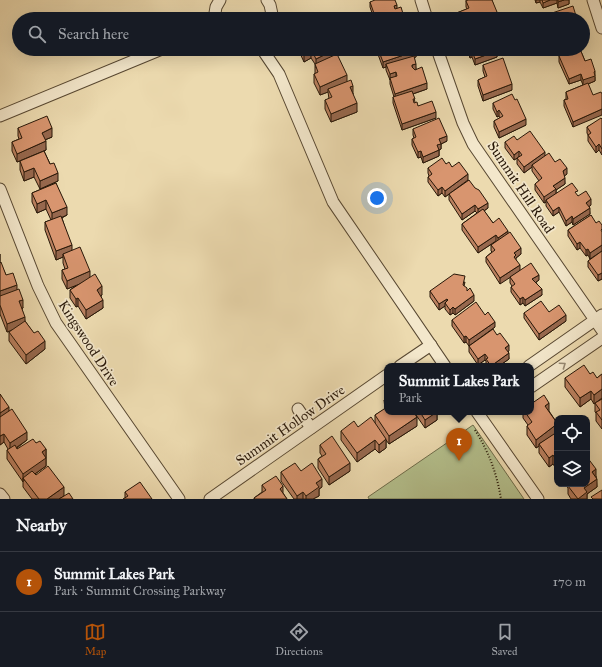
<!DOCTYPE html>
<meta charset="utf-8">
<style>
body{margin:0;font-family:"IM FELL Great Primer",serif;background:#242831;color:#f1f3f6}
.controls{position:absolute;right:12px;bottom:12px;display:grid;overflow:hidden;border-radius:8px;box-shadow:0 4px 16px #0002}
.controls button{width:36px;height:36px;display:grid;place-items:center;padding:0;border:0;border-bottom:1px solid #363941;background:#171b24;color:#f1f3f6;font:20px sans-serif}
.you{position:absolute;left:377px;top:198px;width:14px;height:14px;margin:-10px;border:3px solid #fff;border-radius:50%;background:#1a73e8;box-shadow:0 0 0 6px #1a73e833}
.badge{display:grid;place-items:center;width:26px;height:26px;border-radius:50%;background:#b45309;color:#fff;font-size:13px;font-weight:700}
.pin{position:absolute;translate:-50% -33px;filter:drop-shadow(0 1px 2px #0008)}
.pin::after{content:'';position:absolute;top:21px;width:14px;height:12px;background:inherit;clip-path:polygon(0 0,100% 0,50% 100%)}
.popup{position:absolute;left:384px;top:363px;width:150px;height:52px;box-sizing:border-box;display:grid;place-content:center;border-radius:8px;background:#171b24;filter:drop-shadow(0 1px 3px #0005);font-size:13px;white-space:nowrap;color:#9ea1a6}
.popup b{font-size:15px;color:#f1f3f6}
.popup::after{content:'';position:absolute;left:50%;top:100%;margin-left:-8px;border:8px solid transparent;border-top-color:#171b24}
.list{margin:0;padding:0;list-style:none}
h2{display:flex;justify-content:space-between;align-items:center;height:52px;margin:0;padding:0 16px;font-size:17px}
h2 small{font-size:13px;font-weight:400;color:#9ea1a6}
.list li{display:grid;grid-template-columns:26px 1fr auto;gap:12px;align-items:center;box-sizing:border-box;height:60px;padding:0 16px;border-top:1px solid #363941}
.list b{display:block;font-size:15px;white-space:nowrap}
.list p{margin:0;font-size:13px;white-space:nowrap;color:#9ea1a6}
.list em{font-size:13px;font-style:normal;color:#9ea1a6}
.icon{flex:none;width:22px;height:22px;fill:none;stroke:currentColor;stroke-width:2;stroke-linecap:round;stroke-linejoin:round}
.map{position:relative;flex:none;width:602px;height:499px;overflow:hidden}
.search{position:absolute;background:#171b24;box-shadow:0 4px 16px #0002;left:12px;right:12px;top:12px;height:44px;display:flex;align-items:center;gap:10px;box-sizing:border-box;padding:0 14px;border-radius:22px;color:#9ea1a6;font-size:15px}
.sheet{height:112px;background:#171b24}
nav{display:flex;justify-content:space-around;align-items:center;box-sizing:border-box;height:56px;border-top:1px solid #363941;background:#171b24;font-size:11px;color:#9ea1a6}
nav a{display:grid;justify-items:center;gap:2px}
nav .on{color:#b45309}
.map>svg:first-child{display:block}
.green{fill:#b4c08d;stroke:#6e6c4a}
.lines{fill:none;stroke-linecap:round;stroke-linejoin:round}
.minor-casing{stroke:#584832;stroke-width:13}
.path{stroke:#271708;stroke-width:2;stroke-dasharray:1 2;stroke-linecap:butt}
.minor{stroke:#f3e7cb;stroke-width:11}
.wall{fill:#ba805f;stroke:#271708}
.shaded-wall{fill:#97684e;stroke:#271708}
.building{fill:#d8956f;stroke:#271708}
.oneway{stroke:#978973}
.labels{text-anchor:middle;stroke-width:3.5;stroke-linejoin:round;paint-order:stroke}
.street-label{font-size:14px;fill:#271708;stroke:#f3e7cb}
</style>
<div class="map">
<svg width="602" height="499" viewBox="0 0 602 499">
<rect width="100%" height="100%" fill="#ecdaaf"/>
<filter id="stains"><feTurbulence type="fractalNoise" baseFrequency=".005" numOctaves="4"/><feColorMatrix values="0 0 0 0 .2 0 0 0 0 .09 0 0 0 0 .02 0 0 0 .5 -.17"/></filter>
<radialGradient id="worn" r=".72"><stop offset=".6" stop-color="#630" stop-opacity="0"/><stop offset="1" stop-color="#630" stop-opacity=".3"/></radialGradient>
<path class="green" d="M 473,425 L 524,499 L 369,499 L 368,497 Z"/>
<g class="lines">
<g class="minor-casing">
<g id="minor">
<path d="M 267,0 L 270,5 L 273,19"/>
<path d="M 421,0 L 427,19"/>
<path d="M 593,0 L 602,28"/>
<path d="M 214,19 L 216,7 L 220,0"/>
<path d="M 262,49 L 279,74 L 333,202 L 445,366"/>
<path d="M 437,49 L 463,123 L 473,144 L 602,330"/>
<path d="M 0,116 L 162,49"/>
<path d="M 0,189 L 38,286 L 56,323 L 179,499"/>
<path d="M 400,366 L 431,345"/>
<path d="M 529,366 L 602,315"/>
<path d="M 531,387 L 602,338"/>
<path d="M 298,409 L 311,428"/>
<path d="M 477,412 L 538,499"/>
<path d="M 0,494 L 4,499"/>
<path d="M 210,499 L 387,375"/>
</g>
</g>
<path class="path" d="M 475,430 C 489,452 497,474 501,499"/>
<use href="#minor" class="minor"/>
</g>
<g class="wall">
<path d="M 466,0 L 492,0 L 497,17 L 505,19 L 454,19 L 454,14 L 467,9 L 466,7 Z"/>
<path d="M 535,0 L 569,0 L 569,4 L 558,8 L 557,3 L 543,8 L 540,2 L 536,3 Z"/>
<path d="M 370,2 L 397,8 L 404,19 L 374,19 L 370,7 Z"/>
<path d="M 298,49 L 334,49 L 334,55 L 353,94 L 357,112 L 331,122 L 325,109 L 325,100 L 329,99 L 328,92 L 320,95 L 314,83 L 314,74 L 315,74 L 315,64 L 311,58 L 304,62 Z"/>
<path d="M 376,49 L 415,49 L 416,57 L 414,57 L 416,69 L 427,89 L 413,94 L 415,102 L 418,106 L 436,118 L 402,130 L 393,103 L 393,97 L 394,97 L 390,84 L 390,80 L 386,70 L 386,67 L 383,68 Z"/>
<path d="M 467,49 L 496,49 L 497,57 L 475,65 L 472,57 L 470,58 Z"/>
<path d="M 550,49 L 580,49 L 585,61 L 595,77 L 595,81 L 588,84 L 573,127 L 564,106 L 564,100 L 566,99 L 566,92 L 583,85 L 581,80 L 569,84 L 559,62 L 559,49 L 552,52 Z"/>
<path d="M 483,65 L 512,90 L 483,101 L 478,86 L 478,80 L 485,77 L 483,71 Z"/>
<path d="M 493,103 L 526,125 L 499,138 L 494,127 L 494,121 L 500,118 L 499,116 L 497,117 L 493,109 Z"/>
<path d="M 602,119 L 602,155 L 599,150 L 596,153 L 588,141 L 588,135 L 587,133 L 587,127 Z"/>
<path d="M 18,128 L 52,137 L 45,140 L 46,150 L 44,151 L 58,181 L 40,189 L 34,177 L 24,181 L 20,170 L 20,161 L 17,162 L 12,151 L 12,142 L 19,139 L 18,136 Z"/>
<path d="M 413,129 L 447,141 L 441,144 L 441,149 L 439,150 L 439,156 L 423,163 L 421,157 L 418,158 L 412,145 L 412,139 L 414,138 L 413,135 Z"/>
<path d="M 517,140 L 555,162 L 567,174 L 564,176 L 565,184 L 556,190 L 556,194 L 578,196 L 591,205 L 589,207 L 590,214 L 573,225 L 572,222 L 566,226 L 559,212 L 553,216 L 546,206 L 546,202 L 544,203 L 535,190 L 535,184 L 539,181 L 532,171 L 532,167 L 524,173 L 517,164 L 517,158 L 514,160 L 505,148 L 505,142 Z"/>
<path d="M 446,164 L 452,167 L 468,180 L 488,208 L 484,211 L 493,223 L 508,233 L 521,254 L 516,258 L 500,284 L 486,262 L 486,257 L 492,252 L 491,251 L 491,245 L 496,241 L 478,253 L 462,230 L 462,224 L 477,213 L 475,211 L 462,220 L 449,200 L 449,194 L 445,197 L 442,193 L 438,196 L 428,182 L 428,177 L 429,176 L 428,173 L 428,168 Z"/>
<path d="M 56,183 L 67,215 L 62,218 L 72,251 L 102,295 L 101,296 L 103,308 L 86,319 L 78,306 L 76,307 L 70,298 L 70,290 L 77,285 L 67,289 L 62,279 L 62,270 L 65,269 L 63,263 L 63,257 L 56,260 L 45,230 L 45,222 L 51,220 L 46,209 L 37,213 L 32,202 L 32,193 Z"/>
<path d="M 591,215 L 590,259 L 588,255 L 586,256 L 580,248 L 577,250 L 568,236 L 568,230 Z"/>
<path d="M 602,251 L 602,279 L 598,281 L 588,267 L 588,261 Z"/>
<path d="M 0,254 L 0,262 L 6,275 L 17,290 L 23,308 L 22,309 L 25,321 L 45,349 L 26,364 L 9,341 L 9,332 L 12,330 L 7,332 L 0,314 Z"/>
<path d="M 510,277 L 539,280 L 536,282 L 542,295 L 525,306 L 523,303 L 520,305 L 511,292 L 511,287 L 512,286 L 510,283 Z"/>
<path d="M 465,282 L 464,286 L 474,301 L 455,315 L 453,313 L 450,315 L 445,309 L 445,306 L 439,310 L 430,297 L 430,291 Z"/>
<path d="M 549,312 L 566,321 L 539,340 L 524,318 L 524,313 Z"/>
<path d="M 452,320 L 495,327 L 469,346 L 466,342 L 464,343 L 452,326 Z"/>
<path d="M 469,346 L 509,351 L 508,352 L 509,359 L 499,366 L 487,366 L 486,365 L 486,361 L 485,360 L 478,365 L 469,352 Z"/>
<path d="M 590,374 L 597,378 L 602,374 L 602,398 L 594,404 L 591,399 L 580,407 L 565,387 L 565,378 Z"/>
<path d="M 0,394 L 9,411 L 27,440 L 17,448 L 17,449 L 36,443 L 46,449 L 46,466 L 35,474 L 64,496 L 59,499 L 32,499 L 23,487 L 23,482 L 7,459 L 7,450 L 8,449 L 4,442 L 0,445 Z"/>
<path d="M 387,398 L 387,412 L 417,426 L 389,444 L 386,440 L 386,448 L 379,453 L 375,449 L 357,462 L 341,440 L 341,431 L 358,427 L 375,424 L 375,415 L 385,409 L 384,400 Z"/>
<path d="M 602,399 L 602,429 L 596,421 L 596,413 L 595,412 L 595,403 Z"/>
<path d="M 549,411 L 557,423 L 557,470 L 553,464 L 549,467 L 539,453 L 539,446 L 536,448 L 527,435 L 527,426 L 528,425 L 523,418 L 523,412 Z"/>
<path d="M 414,412 L 439,412 L 437,413 L 437,420 L 425,428 Z"/>
<path d="M 320,445 L 350,471 L 329,485 L 318,468 L 318,459 L 322,456 L 320,453 Z"/>
<path d="M 301,471 L 322,487 L 319,489 L 319,496 L 313,499 L 294,499 L 281,481 L 281,472 Z"/>
<path d="M 596,476 L 597,487 L 587,494 L 587,499 L 571,499 L 568,494 L 568,488 L 565,484 L 587,484 Z"/>
<path d="M 262,485 L 283,493 L 287,499 L 254,499 L 254,498 L 262,492 Z"/>
<path d="M 125,492 L 152,499 L 125,498 Z"/>
</g>
<g class="shaded-wall">
<path d="M 536,0 L 540,0 L 540,2 L 536,3 Z"/>
<path d="M 550,0 L 557,0 L 557,3 L 543,8 L 543,3 Z"/>
<path d="M 564,0 L 569,0 L 569,4 L 558,8 L 558,2 Z"/>
<path d="M 397,5 L 397,11 L 394,12 L 394,6 Z"/>
<path d="M 497,12 L 497,18 L 494,19 L 480,19 Z"/>
<path d="M 311,49 L 311,58 L 304,62 L 304,53 Z"/>
<path d="M 552,49 L 559,49 L 552,52 Z"/>
<path d="M 334,50 L 334,59 L 316,68 L 316,59 Z"/>
<path d="M 416,51 L 416,57 L 387,67 L 386,64 L 386,67 L 383,68 L 383,62 Z"/>
<path d="M 472,51 L 472,57 L 470,58 L 470,52 Z"/>
<path d="M 497,51 L 497,57 L 475,65 L 475,59 Z"/>
<path d="M 416,64 L 416,70 L 412,71 L 412,65 Z"/>
<path d="M 595,71 L 595,81 L 583,86 L 583,80 Z"/>
<path d="M 396,72 L 396,78 L 390,78 L 390,80 L 390,74 Z"/>
<path d="M 581,74 L 581,80 L 569,84 L 569,79 Z"/>
<path d="M 347,75 L 347,84 L 328,89 L 328,92 L 320,95 L 320,87 Z"/>
<path d="M 427,83 L 427,89 L 395,100 L 395,94 Z"/>
<path d="M 512,84 L 512,90 L 483,101 L 483,95 Z"/>
<path d="M 353,86 L 353,94 L 350,87 Z"/>
<path d="M 357,103 L 357,112 L 331,122 L 331,114 Z"/>
<path d="M 602,109 L 602,115 L 573,127 L 573,122 Z"/>
<path d="M 499,110 L 499,116 L 497,117 L 497,112 Z"/>
<path d="M 436,112 L 436,118 L 402,130 L 402,124 Z"/>
<path d="M 526,119 L 526,125 L 499,138 L 499,132 Z"/>
<path d="M 52,128 L 52,137 L 42,141 L 42,133 Z"/>
<path d="M 447,136 L 447,141 L 441,144 L 441,149 L 437,151 L 437,145 L 439,139 Z"/>
<path d="M 46,141 L 46,150 L 17,162 L 17,154 Z"/>
<path d="M 599,144 L 599,150 L 596,153 L 596,147 Z"/>
<path d="M 439,150 L 439,156 L 423,163 L 423,157 Z"/>
<path d="M 421,151 L 421,157 L 418,158 L 418,152 Z"/>
<path d="M 519,151 L 519,157 L 514,160 L 514,155 Z"/>
<path d="M 545,152 L 545,158 L 532,165 L 532,167 L 524,173 L 524,167 Z"/>
<path d="M 34,168 L 34,177 L 24,181 L 24,172 Z"/>
<path d="M 567,168 L 567,174 L 563,177 L 563,171 Z"/>
<path d="M 58,173 L 58,181 L 40,189 L 40,181 Z"/>
<path d="M 468,174 L 468,180 L 445,197 L 445,191 Z"/>
<path d="M 565,178 L 565,184 L 556,190 L 556,195 L 546,200 L 546,202 L 544,203 L 544,197 L 553,186 Z"/>
<path d="M 442,187 L 442,193 L 438,196 L 438,190 Z"/>
<path d="M 591,199 L 591,205 L 586,209 L 586,203 Z"/>
<path d="M 46,200 L 46,209 L 37,213 L 37,204 Z"/>
<path d="M 488,203 L 488,208 L 478,215 L 478,209 Z"/>
<path d="M 475,205 L 475,211 L 462,220 L 462,214 Z"/>
<path d="M 67,207 L 67,215 L 52,222 L 52,213 Z"/>
<path d="M 559,207 L 559,212 L 553,216 L 553,211 Z"/>
<path d="M 590,208 L 590,214 L 573,225 L 573,219 Z"/>
<path d="M 572,216 L 572,222 L 566,226 L 566,221 Z"/>
<path d="M 508,231 L 508,237 L 498,244 L 498,238 Z"/>
<path d="M 496,235 L 496,241 L 478,253 L 478,247 Z"/>
<path d="M 580,242 L 580,248 L 577,250 L 577,244 Z"/>
<path d="M 72,245 L 72,254 L 63,254 L 63,257 L 56,260 L 56,251 Z"/>
<path d="M 602,245 L 602,251 L 590,259 L 590,253 Z"/>
<path d="M 521,248 L 521,254 L 516,258 L 516,261 L 514,263 L 514,253 Z"/>
<path d="M 588,249 L 588,255 L 586,256 L 586,250 Z"/>
<path d="M 520,265 L 520,271 L 500,284 L 500,278 Z"/>
<path d="M 90,271 L 90,280 L 67,289 L 67,281 Z"/>
<path d="M 602,273 L 602,279 L 598,281 L 598,275 Z"/>
<path d="M 539,275 L 539,280 L 532,285 L 532,279 Z"/>
<path d="M 17,285 L 17,294 L 0,299 L 0,291 Z"/>
<path d="M 102,286 L 102,295 L 97,298 L 97,290 Z"/>
<path d="M 542,289 L 542,295 L 525,306 L 525,300 Z"/>
<path d="M 474,295 L 474,301 L 455,315 L 455,309 Z"/>
<path d="M 523,297 L 523,303 L 520,305 L 520,299 Z"/>
<path d="M 78,298 L 78,306 L 76,307 L 76,299 Z"/>
<path d="M 447,299 L 447,305 L 445,303 L 445,306 L 439,310 L 439,304 Z"/>
<path d="M 23,300 L 23,308 L 19,310 L 19,301 Z"/>
<path d="M 103,300 L 103,308 L 86,319 L 86,310 Z"/>
<path d="M 453,307 L 453,313 L 450,315 L 450,310 Z"/>
<path d="M 566,315 L 566,321 L 539,340 L 539,334 Z"/>
<path d="M 25,317 L 25,325 L 7,332 L 7,324 Z"/>
<path d="M 495,322 L 495,327 L 469,346 L 469,340 Z"/>
<path d="M 466,336 L 466,342 L 464,343 L 464,337 Z"/>
<path d="M 45,341 L 45,349 L 26,364 L 26,355 Z"/>
<path d="M 509,345 L 509,351 L 505,354 L 505,348 Z"/>
<path d="M 509,353 L 509,359 L 499,366 L 491,366 Z"/>
<path d="M 485,354 L 485,360 L 478,365 L 478,359 Z"/>
<path d="M 602,389 L 602,398 L 594,404 L 594,395 Z"/>
<path d="M 591,391 L 591,399 L 580,407 L 580,398 Z"/>
<path d="M 549,403 L 549,411 L 545,414 L 545,406 Z"/>
<path d="M 9,407 L 9,415 L 0,421 L 0,413 Z"/>
<path d="M 434,412 L 439,412 L 437,413 L 437,420 L 425,428 L 425,420 Z"/>
<path d="M 417,417 L 417,426 L 389,444 L 389,436 Z"/>
<path d="M 557,424 L 557,433 L 539,444 L 539,446 L 536,448 L 536,440 Z"/>
<path d="M 27,432 L 27,440 L 10,452 L 10,443 Z"/>
<path d="M 4,434 L 4,442 L 0,445 L 0,436 Z"/>
<path d="M 386,439 L 386,448 L 379,453 L 379,445 Z"/>
<path d="M 375,440 L 375,449 L 357,462 L 357,453 Z"/>
<path d="M 46,449 L 46,466 L 25,481 L 23,478 L 23,482 L 23,474 L 42,452 Z"/>
<path d="M 553,455 L 553,464 L 549,467 L 549,458 Z"/>
<path d="M 350,463 L 350,471 L 329,485 L 329,477 Z"/>
<path d="M 596,469 L 596,478 L 592,472 Z"/>
<path d="M 322,479 L 322,487 L 319,489 L 319,496 L 313,499 L 306,499 L 306,496 L 316,483 Z"/>
<path d="M 597,479 L 597,487 L 587,494 L 587,499 L 578,499 L 584,488 Z"/>
<path d="M 283,486 L 283,495 L 280,489 Z"/>
<path d="M 64,487 L 64,496 L 59,499 L 47,499 Z"/>
<path d="M 303,492 L 303,499 L 297,499 L 297,496 Z"/>
</g>
<g class="building">
<path d="M 375,0 L 395,0 L 397,5 L 394,6 L 395,9 L 401,7 L 404,17 L 398,19 L 376,19 L 370,2 Z"/>
<path d="M 468,0 L 492,0 L 497,12 L 480,19 L 456,19 L 454,14 L 469,8 L 466,1 Z"/>
<path d="M 542,0 L 550,0 L 543,3 Z"/>
<path d="M 558,0 L 564,0 L 558,2 Z"/>
<path d="M 573,6 L 577,19 L 544,19 L 543,16 Z"/>
<path d="M 504,15 L 505,19 L 493,19 Z"/>
<path d="M 302,49 L 334,49 L 334,50 L 316,59 L 311,49 L 304,53 Z"/>
<path d="M 378,49 L 415,49 L 416,51 L 383,62 Z"/>
<path d="M 469,49 L 496,49 L 497,51 L 475,59 L 472,51 L 470,52 Z"/>
<path d="M 559,49 L 580,49 L 585,61 L 591,59 L 595,71 L 594,72 L 595,76 L 583,80 L 581,74 L 569,79 L 559,56 L 561,55 Z"/>
<path d="M 337,54 L 347,75 L 320,87 L 314,74 L 318,72 L 315,64 Z"/>
<path d="M 414,56 L 416,64 L 412,65 L 412,67 L 415,70 L 422,67 L 427,83 L 395,94 L 390,78 L 397,76 L 396,72 L 390,74 L 386,64 Z"/>
<path d="M 503,58 L 512,84 L 483,95 L 478,80 L 487,76 L 483,65 Z"/>
<path d="M 351,80 L 353,86 L 350,87 L 357,103 L 331,114 L 325,100 L 332,97 L 328,89 Z"/>
<path d="M 588,83 L 593,95 L 601,92 L 602,94 L 602,109 L 573,122 L 564,100 L 568,99 L 566,92 Z"/>
<path d="M 412,91 L 415,99 L 413,99 L 414,103 L 417,102 L 418,106 L 432,101 L 436,112 L 402,124 L 393,97 Z"/>
<path d="M 512,94 L 515,100 L 517,99 L 526,119 L 499,132 L 494,121 L 503,116 L 499,110 L 497,112 L 493,103 Z"/>
<path d="M 47,116 L 52,128 L 42,133 L 46,141 L 17,154 L 12,142 L 22,138 L 18,128 Z"/>
<path d="M 439,118 L 447,136 L 439,139 L 441,144 L 437,145 L 439,150 L 423,157 L 421,151 L 418,152 L 412,139 L 416,137 L 413,129 Z"/>
<path d="M 601,118 L 602,119 L 602,149 L 599,144 L 596,147 L 588,135 L 591,133 L 587,127 Z"/>
<path d="M 530,131 L 545,152 L 524,167 L 517,158 L 522,155 L 519,151 L 514,155 L 505,142 L 514,136 L 517,140 Z"/>
<path d="M 44,151 L 50,164 L 54,163 L 58,173 L 40,181 L 34,168 L 24,172 L 20,161 Z"/>
<path d="M 549,153 L 555,162 L 560,159 L 567,168 L 563,171 L 565,178 L 553,186 L 556,189 L 544,197 L 535,184 L 542,178 L 532,165 Z"/>
<path d="M 442,158 L 446,164 L 449,162 L 452,167 L 459,162 L 468,174 L 445,191 L 442,187 L 438,190 L 428,177 L 432,174 L 428,168 Z"/>
<path d="M 469,180 L 475,188 L 479,190 L 488,203 L 478,209 L 475,205 L 462,214 L 449,194 Z"/>
<path d="M 56,183 L 67,207 L 52,213 L 46,200 L 37,204 L 32,193 Z"/>
<path d="M 572,183 L 578,191 L 575,192 L 578,196 L 586,191 L 591,199 L 586,203 L 590,208 L 573,219 L 572,216 L 566,221 L 559,207 L 553,211 L 546,200 Z"/>
<path d="M 483,209 L 493,223 L 499,218 L 508,231 L 498,238 L 496,235 L 478,247 L 462,224 Z"/>
<path d="M 591,215 L 596,223 L 599,221 L 602,225 L 602,229 L 601,230 L 602,232 L 602,245 L 590,253 L 588,249 L 586,250 L 580,242 L 577,244 L 568,230 Z"/>
<path d="M 61,216 L 72,245 L 56,251 L 45,222 Z"/>
<path d="M 510,232 L 521,248 L 514,253 L 516,255 L 514,257 L 520,265 L 500,278 L 486,257 L 495,250 L 491,245 Z"/>
<path d="M 80,247 L 90,271 L 67,281 L 62,270 L 68,268 L 63,254 Z"/>
<path d="M 602,251 L 602,273 L 598,275 L 588,261 Z"/>
<path d="M 1,262 L 6,275 L 13,273 L 17,285 L 0,291 L 0,263 Z"/>
<path d="M 531,263 L 539,275 L 532,279 L 542,289 L 525,300 L 523,297 L 520,299 L 511,287 L 515,284 L 510,277 Z"/>
<path d="M 95,274 L 102,286 L 97,290 L 103,300 L 86,310 L 78,298 L 76,299 L 70,290 Z"/>
<path d="M 454,274 L 465,276 L 463,285 L 467,288 L 467,291 L 470,288 L 474,295 L 455,309 L 453,307 L 450,310 L 445,303 L 448,300 L 447,299 L 439,304 L 430,291 Z"/>
<path d="M 19,289 L 23,300 L 19,301 L 25,317 L 7,324 L 0,305 L 0,296 Z"/>
<path d="M 541,301 L 549,312 L 559,305 L 566,315 L 539,334 L 524,313 Z"/>
<path d="M 476,302 L 485,315 L 488,312 L 495,322 L 469,340 L 466,336 L 464,337 L 452,320 Z"/>
<path d="M 25,321 L 34,333 L 38,331 L 45,341 L 26,355 L 9,332 Z"/>
<path d="M 493,329 L 497,335 L 500,333 L 509,345 L 505,348 L 509,353 L 491,366 L 486,359 L 488,358 L 485,354 L 478,359 L 469,346 Z"/>
<path d="M 584,365 L 590,374 L 593,372 L 597,378 L 602,374 L 602,389 L 594,395 L 591,391 L 580,398 L 565,378 Z"/>
<path d="M 0,394 L 9,407 L 0,413 Z"/>
<path d="M 544,395 L 549,403 L 545,406 L 557,423 L 557,424 L 536,440 L 527,426 L 532,422 L 525,412 L 531,412 L 531,404 Z"/>
<path d="M 387,398 L 387,404 L 384,400 Z"/>
<path d="M 602,399 L 602,420 L 596,412 L 600,410 L 595,403 Z"/>
<path d="M 387,407 L 387,412 L 413,412 L 417,417 L 389,436 L 375,415 Z"/>
<path d="M 12,409 L 27,432 L 10,443 L 4,434 L 0,436 L 0,417 Z"/>
<path d="M 420,412 L 437,412 L 425,420 Z"/>
<path d="M 371,417 L 386,439 L 379,445 L 375,440 L 357,453 L 341,431 L 354,421 L 358,427 Z"/>
<path d="M 557,432 L 557,461 L 553,455 L 549,458 L 539,444 Z"/>
<path d="M 332,436 L 350,463 L 329,477 L 318,459 L 326,454 L 320,445 Z"/>
<path d="M 33,439 L 36,443 L 40,441 L 46,449 L 42,452 L 46,458 L 23,474 L 7,450 L 15,445 L 17,449 Z"/>
<path d="M 587,457 L 596,469 L 592,472 L 597,479 L 584,488 L 587,492 L 578,499 L 568,486 L 571,484 L 587,484 Z"/>
<path d="M 295,463 L 301,471 L 312,463 L 322,479 L 316,483 L 319,487 L 306,496 L 303,492 L 297,496 L 281,472 Z"/>
<path d="M 48,466 L 64,487 L 47,499 L 39,499 L 23,478 L 32,471 L 36,475 Z"/>
<path d="M 276,476 L 283,486 L 280,489 L 287,499 L 255,499 L 254,498 L 266,490 L 262,485 Z"/>
<path d="M 140,482 L 152,499 L 123,499 L 128,496 L 125,492 Z"/>
<path d="M 602,490 L 602,499 L 593,499 L 591,497 Z"/>
<path d="M 69,493 L 73,499 L 59,499 Z"/>
</g>
<defs><path id="oneway-chevron" d="M-2-3.5L2.5 0L-2 3.5" fill="none" stroke-width="1.6" stroke-linecap="round" stroke-linejoin="round"/></defs>
<use class="oneway" href="#oneway-chevron" transform="translate(563 365) rotate(-35)"/>
<g class="labels">
<g class="street-label">
<text transform="translate(521 187) rotate(56)" y="5">Summit Hill Road</text>
<text transform="translate(89 343) rotate(57)" y="5">Kingswood Drive</text>
<text transform="translate(290 425) rotate(-35)" y="5">Summit Hollow Drive</text>
</g>
</g>
<rect width="100%" height="100%" filter="url(#stains)"/>
<rect width="100%" height="100%" fill="url(#worn)"/>
</svg>
<div class="controls">
<button><svg class="icon" aria-label="locate" viewBox="0 0 24 24"><circle cx="12" cy="12" r="6"/><path d="M12 2v4M12 18v4M2 12h4M18 12h4"/></svg></button>
<button><svg class="icon" aria-label="layers" viewBox="0 0 24 24"><path d="M12 4l9 5-9 5-9-5zM3 14l9 5 9-5"/></svg></button>
</div>
<div class="you"></div>
<div class="pin badge" style="left:459px;top:461px">1</div>
<div class="popup"><b>Summit Lakes Park</b>Park</div>
<div class="search"><svg class="icon" aria-label="search" viewBox="0 0 24 24"><circle cx="10" cy="10" r="6"/><path d="M15 15l6 6"/></svg>Search here</div>
</div>
<section class="sheet">
<h2>Nearby<small></small></h2>
<ul class="list">
<li><span class="badge">1</span><div><b>Summit Lakes Park</b><p>Park · Summit Crossing Parkway</p></div><em>170 m</em></li>
</ul>
</section>
<nav>
<a class="on"><svg class="icon" aria-label="map" viewBox="0 0 24 24"><path d="M3 6l6-2 6 2 6-2v14l-6 2-6-2-6 2zM9 4v14M15 6v14"/></svg>Map</a>
<a><svg class="icon" aria-label="directions" viewBox="0 0 24 24"><path d="M12 3l9 9-9 9-9-9zM9 14v-3h6M13 9l2 2-2 2"/></svg>Directions</a>
<a><svg class="icon" aria-label="saved" viewBox="0 0 24 24"><path d="M7 4h10v16l-5-4-5 4z"/></svg>Saved</a>
</nav>
